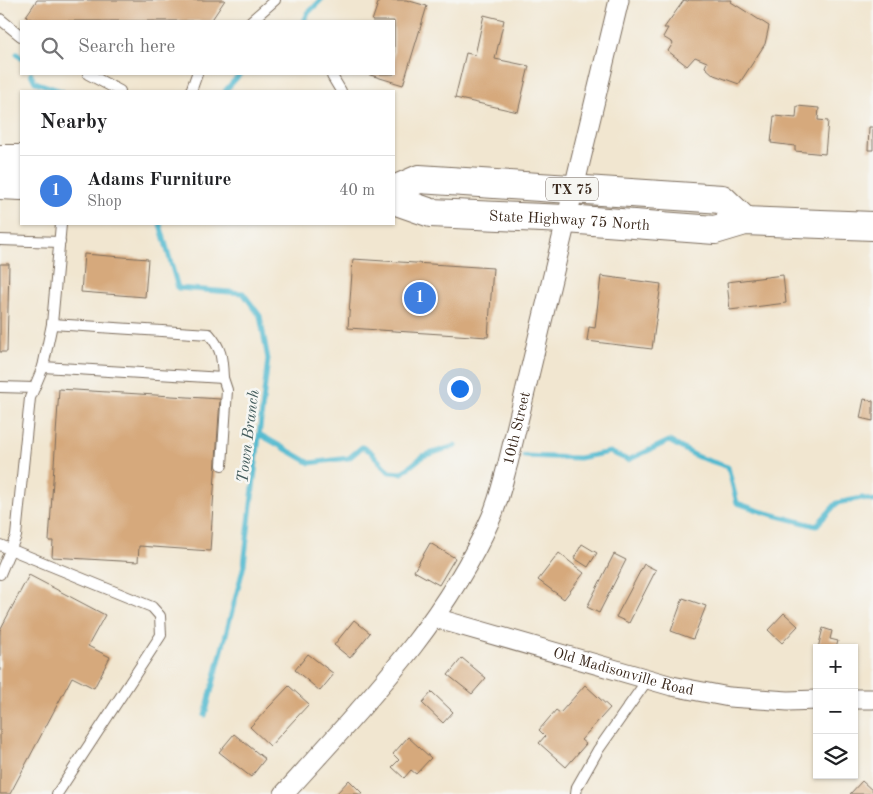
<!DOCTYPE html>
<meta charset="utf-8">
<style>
body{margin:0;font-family:"Old Standard TT",serif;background:#f2f2f2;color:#202124}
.controls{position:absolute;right:15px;bottom:15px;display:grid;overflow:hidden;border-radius:0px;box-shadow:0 1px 4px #0004}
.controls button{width:45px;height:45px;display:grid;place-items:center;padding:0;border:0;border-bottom:1px solid #e0e0e0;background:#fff;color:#202124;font:25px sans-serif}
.you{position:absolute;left:459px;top:388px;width:18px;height:18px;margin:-12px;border:4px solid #fff;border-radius:50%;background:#1a73e8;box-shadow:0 0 0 8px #1a73e833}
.badge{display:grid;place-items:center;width:32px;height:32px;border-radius:50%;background:#b5179e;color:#fff;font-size:16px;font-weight:700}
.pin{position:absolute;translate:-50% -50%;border:2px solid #fff;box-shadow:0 1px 5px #0006}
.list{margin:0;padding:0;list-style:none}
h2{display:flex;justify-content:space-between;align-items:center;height:65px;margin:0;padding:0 20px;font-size:21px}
h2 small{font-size:16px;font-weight:400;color:#757577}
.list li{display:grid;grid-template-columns:32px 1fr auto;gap:15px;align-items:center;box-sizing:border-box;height:70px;padding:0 20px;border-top:1px solid #e0e0e0}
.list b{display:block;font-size:19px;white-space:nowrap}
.list p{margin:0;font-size:16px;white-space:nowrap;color:#757577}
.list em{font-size:16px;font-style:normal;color:#757577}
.icon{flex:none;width:28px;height:28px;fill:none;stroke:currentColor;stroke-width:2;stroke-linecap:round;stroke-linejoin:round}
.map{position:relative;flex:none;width:873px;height:794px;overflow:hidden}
.search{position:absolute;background:#fff;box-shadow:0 1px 4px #0004;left:20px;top:20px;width:375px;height:55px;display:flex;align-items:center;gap:12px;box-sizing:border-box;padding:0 18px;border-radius:0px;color:#757577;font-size:19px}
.panel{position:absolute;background:#fff;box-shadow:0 1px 4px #0004;left:20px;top:90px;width:375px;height:135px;border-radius:0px}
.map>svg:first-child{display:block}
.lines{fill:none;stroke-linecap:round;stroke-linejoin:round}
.stream{stroke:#51b9cf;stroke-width:5}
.building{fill:#d6a97c}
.lane-casing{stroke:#7b6c5c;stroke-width:12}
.street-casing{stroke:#7b6c5c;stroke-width:21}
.primary-casing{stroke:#7b6c5c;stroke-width:30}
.lane{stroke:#fff;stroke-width:10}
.street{stroke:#fff;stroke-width:19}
.primary{stroke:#fff;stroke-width:28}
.labels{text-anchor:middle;stroke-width:5;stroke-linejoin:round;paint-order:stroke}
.shield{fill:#f6f6f2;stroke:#73675e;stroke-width:1}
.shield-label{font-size:14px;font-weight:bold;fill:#3b2a1e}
.street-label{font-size:15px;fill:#3b2a1e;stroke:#f6f6f2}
.water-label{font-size:16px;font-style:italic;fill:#435c5c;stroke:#f6f6f2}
</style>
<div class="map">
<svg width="873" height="794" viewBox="0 0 873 794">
<rect width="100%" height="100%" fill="#f6f6f2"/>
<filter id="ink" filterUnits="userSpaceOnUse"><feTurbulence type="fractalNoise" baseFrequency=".02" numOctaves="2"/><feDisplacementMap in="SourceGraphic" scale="10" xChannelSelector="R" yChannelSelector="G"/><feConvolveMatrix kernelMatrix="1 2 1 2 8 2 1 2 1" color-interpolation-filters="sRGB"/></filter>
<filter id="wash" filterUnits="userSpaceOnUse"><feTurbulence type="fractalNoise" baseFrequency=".0096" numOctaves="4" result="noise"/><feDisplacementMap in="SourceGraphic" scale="20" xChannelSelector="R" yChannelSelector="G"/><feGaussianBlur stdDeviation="1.12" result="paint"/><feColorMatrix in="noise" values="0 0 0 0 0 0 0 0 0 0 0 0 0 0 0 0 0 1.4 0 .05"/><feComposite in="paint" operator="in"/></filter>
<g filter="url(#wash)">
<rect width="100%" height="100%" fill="#f1e6d0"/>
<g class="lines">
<g class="stream">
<path d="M 304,21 L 308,13 L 321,0"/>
<path d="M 17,54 L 21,58"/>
<path d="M 31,74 L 35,82 L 62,91"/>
<path d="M 225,91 L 240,74"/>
<path d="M 160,224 L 178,288 L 243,293 L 260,316 L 268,359 L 244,565 L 205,715"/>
<path d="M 259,434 L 310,463 L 349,458 L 362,447 L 370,451 L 389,472 L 402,473 L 423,456 L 455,446"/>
<path d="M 524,456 L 579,458 L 610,452 L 628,460 L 669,441 L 698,457 L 728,467 L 737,503 L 763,512 L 816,526 L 837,503 L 862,498 L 873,501"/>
</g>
</g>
<g id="blocks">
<g class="building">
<path d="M 37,0 L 225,0 L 211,21 L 34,21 L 26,16 Z"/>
<path d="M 379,0 L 406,0 L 427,6 L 403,85 L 367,74 L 394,74 L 394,21 L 372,21 Z"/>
<path d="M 684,0 L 688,1 L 689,0 L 732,0 L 731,2 L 769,26 L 765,44 L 739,84 L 714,75 L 705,67 L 707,62 L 695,57 L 687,66 L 668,51 L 673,43 L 663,37 L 668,28 L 664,28 Z"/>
<path d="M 484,15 L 504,20 L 495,59 L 529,66 L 518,112 L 455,98 L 466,53 L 475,55 Z"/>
<path d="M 797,106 L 819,108 L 818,120 L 828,121 L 825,154 L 795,151 L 795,146 L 771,143 L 774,116 L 796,118 Z"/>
<path d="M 869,127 L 873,127 L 873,150 L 868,150 Z"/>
<path d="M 84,254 L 148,259 L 145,297 L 81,292 Z"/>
<path d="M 353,259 L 493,268 L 488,337 L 348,328 Z"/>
<path d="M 0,264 L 9,264 L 7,352 L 0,352 Z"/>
<path d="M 783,275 L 786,303 L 730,310 L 727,282 Z"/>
<path d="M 601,276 L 661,284 L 652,349 L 587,341 L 589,327 L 595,328 Z"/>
<path d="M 59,389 L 220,399 L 210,551 L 139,546 L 138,562 L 52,557 L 53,541 L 49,541 Z"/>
<path d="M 864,399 L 873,401 L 873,421 L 860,418 Z"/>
<path d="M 430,543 L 455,558 L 439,585 L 414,571 Z"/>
<path d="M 582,544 L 597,553 L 588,567 L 574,558 Z"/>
<path d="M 559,553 L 584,573 L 564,599 L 538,580 Z"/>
<path d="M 614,554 L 626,560 L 599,613 L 587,607 Z"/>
<path d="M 644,564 L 656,570 L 629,623 L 616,617 Z"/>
<path d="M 29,575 L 105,615 L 88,646 L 110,657 L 94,688 L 72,677 L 10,794 L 0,794 L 0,630 Z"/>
<path d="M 683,598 L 706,606 L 693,639 L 671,631 Z"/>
<path d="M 784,613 L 798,626 L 782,643 L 768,630 Z"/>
<path d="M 354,620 L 370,633 L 350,658 L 334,645 Z"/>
<path d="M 823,628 L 832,631 L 830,639 L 838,641 L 836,648 L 818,648 Z"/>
<path d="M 308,654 L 334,674 L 320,691 L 295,670 Z"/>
<path d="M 462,658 L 486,678 L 472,694 L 448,675 Z"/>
<path d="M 585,685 L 610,708 L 581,740 L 586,744 L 566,767 L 539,743 L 545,736 L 539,730 L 556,710 L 560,713 Z"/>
<path d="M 289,686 L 309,704 L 270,746 L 250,727 Z"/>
<path d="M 432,692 L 453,712 L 443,723 L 422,703 Z"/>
<path d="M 234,734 L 265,759 L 251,777 L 219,752 Z"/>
<path d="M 408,737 L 431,758 L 416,774 L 411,770 L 404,778 L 392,767 L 399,760 L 393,754 Z"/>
<path d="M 349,780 L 363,794 L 336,794 Z"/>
<path d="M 862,781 L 873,791 L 873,794 L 850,794 Z"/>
</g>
</g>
</g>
<g filter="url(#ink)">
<use href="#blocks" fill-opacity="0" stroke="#7b6c5c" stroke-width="1"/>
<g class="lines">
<g class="lane-casing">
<g id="lane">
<path d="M 0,19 L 21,36"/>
<path d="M 251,21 L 275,0"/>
<path d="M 88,74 L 120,91"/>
<path d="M 333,74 L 332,76 L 341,91"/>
<path d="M 191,91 L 197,74"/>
<path d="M 0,240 L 60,242"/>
<path d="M 43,367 L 223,378 C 222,358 222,349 209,334 L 52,324"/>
<path d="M 0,387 L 34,388"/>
<path d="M 222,465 L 227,390 L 223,378"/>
<path d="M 0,545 L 152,607 L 160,616 L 161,635 L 57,794"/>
<path d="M 0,574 L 16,536 L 30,398 L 43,367 L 52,324 L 61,224"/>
<path d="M 576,794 L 577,787 L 598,750 L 648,679"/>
</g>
</g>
<g class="street-casing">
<g id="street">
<path id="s1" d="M 435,618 L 672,686 L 729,697 L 788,701 L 817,700"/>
<path d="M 854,699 L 873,699"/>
<path id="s2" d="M 284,794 C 361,708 444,625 491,518 C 499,500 503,481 508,463 L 619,0"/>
</g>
</g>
<g class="primary-casing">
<g id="primary">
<path d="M 0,159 L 21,159"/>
<path d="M 0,185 L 21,186"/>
<path d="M 394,190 L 419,179 L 722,199 L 745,221"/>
<path id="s3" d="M 394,200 L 431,213 L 566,219 L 715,230 L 745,221 L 873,226"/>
</g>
</g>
<use href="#lane" class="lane"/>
<use href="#street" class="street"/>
<use href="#primary" class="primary"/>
</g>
</g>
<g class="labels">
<rect class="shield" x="546" y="177.5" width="52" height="23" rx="4"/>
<g class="shield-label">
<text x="572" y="194">TX 75</text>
</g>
<g class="street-label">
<text dy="5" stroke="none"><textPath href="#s3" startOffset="178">State Highway 75 North</textPath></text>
<text dy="5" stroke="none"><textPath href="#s2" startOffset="440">10th Street</textPath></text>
<text dy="5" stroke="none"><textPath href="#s1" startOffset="196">Old Madisonville Road</textPath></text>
</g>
<g class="water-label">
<text transform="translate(247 436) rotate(-83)" y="6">Town Branch</text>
</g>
</g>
</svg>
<div class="controls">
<button>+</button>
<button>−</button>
<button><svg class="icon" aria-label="layers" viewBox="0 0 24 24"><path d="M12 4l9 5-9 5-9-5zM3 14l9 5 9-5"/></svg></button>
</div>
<div class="you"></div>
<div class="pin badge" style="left:420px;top:298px;background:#3f7fe0">1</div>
<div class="search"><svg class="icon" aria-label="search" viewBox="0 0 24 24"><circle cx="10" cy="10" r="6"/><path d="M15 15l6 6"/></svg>Search here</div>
<section class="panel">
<h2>Nearby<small></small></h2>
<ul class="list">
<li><span class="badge" style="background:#3f7fe0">1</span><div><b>Adams Furniture</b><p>Shop</p></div><em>40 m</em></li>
</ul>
</section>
</div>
